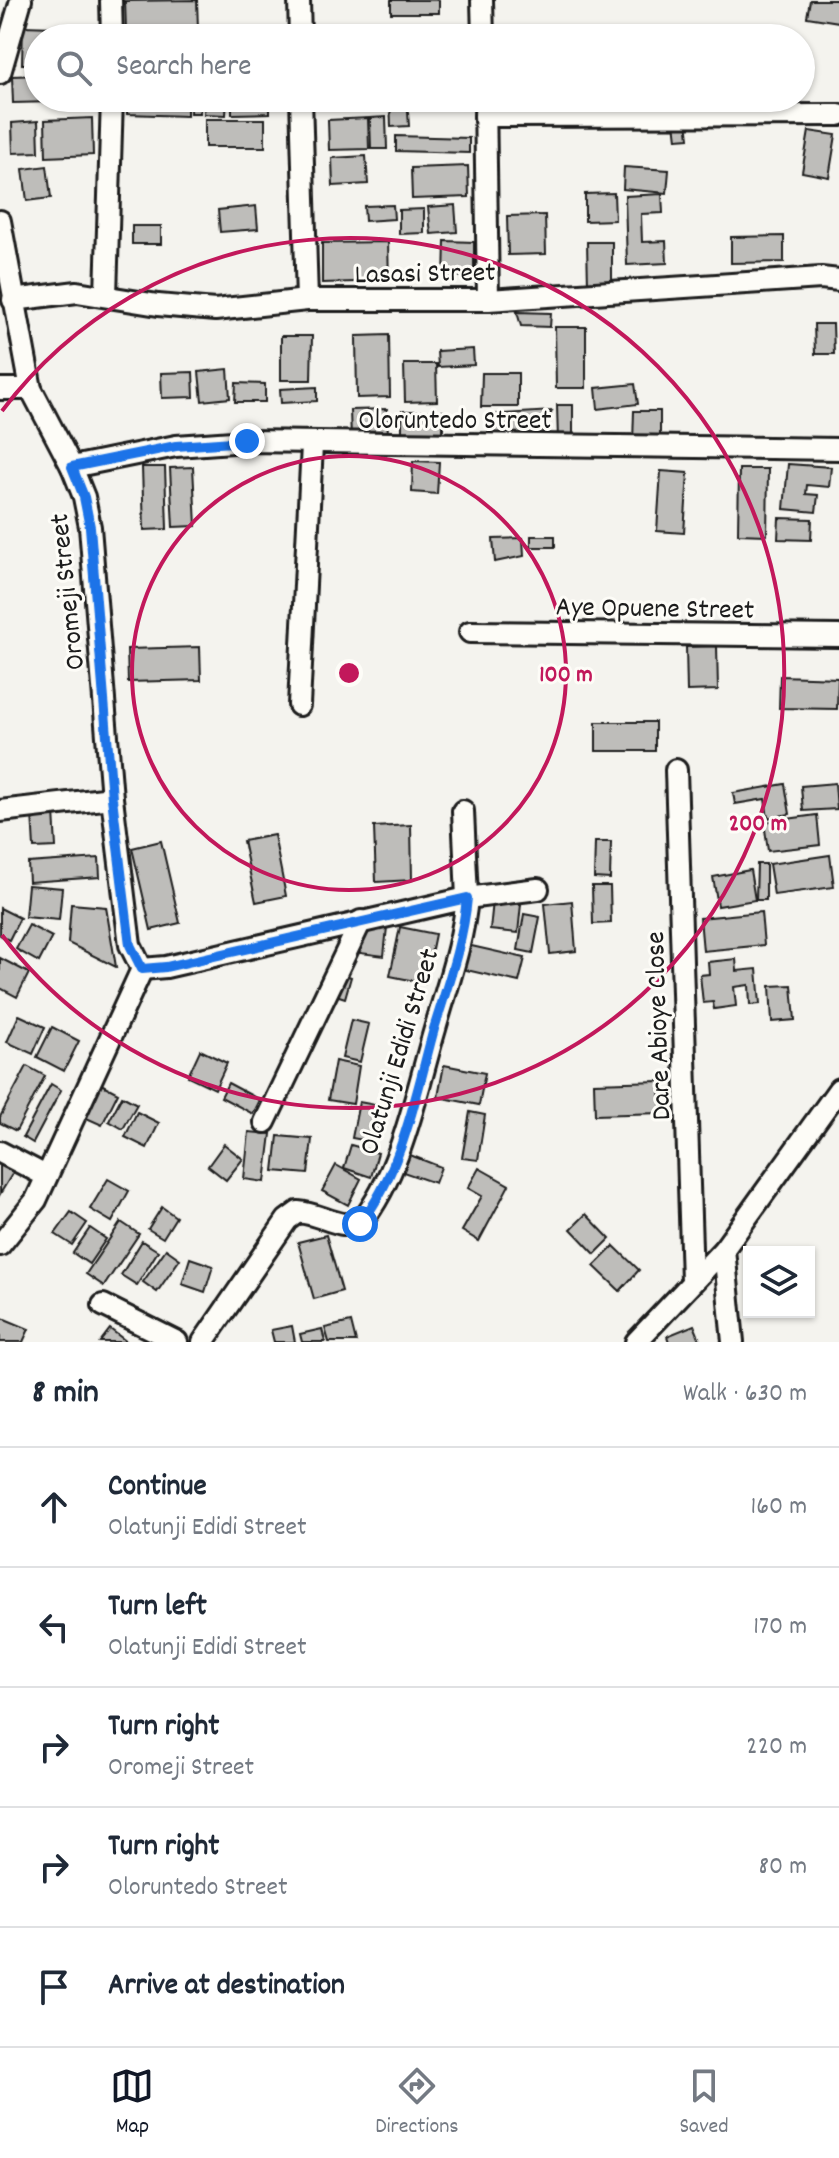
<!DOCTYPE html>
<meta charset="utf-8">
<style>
body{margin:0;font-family:Dekko,sans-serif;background:#f6f6f7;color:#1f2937}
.controls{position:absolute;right:24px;bottom:24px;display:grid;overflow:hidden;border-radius:0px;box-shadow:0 2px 6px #0004}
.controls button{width:72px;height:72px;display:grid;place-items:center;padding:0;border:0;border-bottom:2px solid #e0e1e3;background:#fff;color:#1f2937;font:40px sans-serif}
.stop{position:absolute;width:24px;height:24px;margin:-18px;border:6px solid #1a73e8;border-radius:50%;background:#fff}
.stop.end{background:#1a73e8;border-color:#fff;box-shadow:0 2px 8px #0008}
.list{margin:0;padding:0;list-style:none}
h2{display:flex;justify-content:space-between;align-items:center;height:104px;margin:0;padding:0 32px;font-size:34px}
h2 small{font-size:26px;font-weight:400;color:#747a83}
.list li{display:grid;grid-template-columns:52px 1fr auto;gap:24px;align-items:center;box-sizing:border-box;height:120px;padding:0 32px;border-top:2px solid #e0e1e3}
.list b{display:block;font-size:30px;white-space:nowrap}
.list p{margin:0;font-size:26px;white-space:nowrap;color:#747a83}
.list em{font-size:26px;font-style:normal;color:#747a83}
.icon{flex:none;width:44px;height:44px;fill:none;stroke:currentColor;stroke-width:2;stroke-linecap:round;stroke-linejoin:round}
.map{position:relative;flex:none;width:839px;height:1342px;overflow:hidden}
.search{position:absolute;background:#fff;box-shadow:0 2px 6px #0004;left:24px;right:24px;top:24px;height:88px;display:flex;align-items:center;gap:20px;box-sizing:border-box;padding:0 28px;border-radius:44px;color:#747a83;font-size:30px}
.sheet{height:704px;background:#fff}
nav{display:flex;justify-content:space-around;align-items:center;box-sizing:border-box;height:112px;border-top:2px solid #e0e1e3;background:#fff;font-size:22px;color:#747a83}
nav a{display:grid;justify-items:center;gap:4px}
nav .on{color:#111827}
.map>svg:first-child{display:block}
.building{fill:#bebdba;stroke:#1c1c1c;stroke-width:2}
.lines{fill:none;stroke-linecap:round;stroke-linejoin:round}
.minor-casing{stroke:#1c1c1c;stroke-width:26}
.minor{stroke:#fdfcf7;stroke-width:20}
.route{stroke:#1a73e8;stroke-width:10}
.ring{fill:none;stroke:#c2185b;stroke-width:4}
.labels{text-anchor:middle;stroke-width:6;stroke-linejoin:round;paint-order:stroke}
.street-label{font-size:28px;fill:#1c1c1c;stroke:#fdfcf7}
.centre{fill:#c2185b;stroke:#fdfcf7;stroke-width:4}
.ring-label{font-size:24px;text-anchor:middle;font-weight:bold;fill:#c2185b;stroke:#fdfcf7;stroke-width:6;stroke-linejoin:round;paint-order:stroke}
</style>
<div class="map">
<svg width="839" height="1342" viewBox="0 0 839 1342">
<rect width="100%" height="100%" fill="#f4f3ee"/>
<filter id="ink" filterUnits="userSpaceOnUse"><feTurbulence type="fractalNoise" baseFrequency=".0125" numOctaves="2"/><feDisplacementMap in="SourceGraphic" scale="16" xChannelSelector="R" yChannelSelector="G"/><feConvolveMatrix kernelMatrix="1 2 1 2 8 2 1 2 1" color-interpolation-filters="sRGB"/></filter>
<g filter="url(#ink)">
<g class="building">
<path d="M 197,0 L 198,29 L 126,30 L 125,1 Z"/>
<rect x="391" y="0" width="48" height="13"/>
<path d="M 810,0 L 839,0 L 839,22 L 807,17 Z"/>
<path d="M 23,26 L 86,28 L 86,38 L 38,38 L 38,64 L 22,64 Z"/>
<path d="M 38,75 L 38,98 L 53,98 L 53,102 L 13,103 L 12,76 Z"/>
<path d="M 127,98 L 187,98 L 187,116 L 127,114 Z"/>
<path d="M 191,98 L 200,98 L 200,113 L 190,113 Z"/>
<path d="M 205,98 L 227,98 L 226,115 L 204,114 Z"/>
<path d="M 232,98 L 270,98 L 270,113 L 232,114 Z"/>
<rect x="326" y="98" width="49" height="11"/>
<path d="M 390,98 L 407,98 L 409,126 L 391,127 Z"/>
<path d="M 420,98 L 464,98 L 464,102 L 419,100 Z"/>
<path d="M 386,117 L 387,149 L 371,149 L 370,118 Z"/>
<path d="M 92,118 L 93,155 L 46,157 L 45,120 Z"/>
<path d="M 368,118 L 369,149 L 329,150 L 328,120 Z"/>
<rect x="205" y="119" width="60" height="28"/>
<path d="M 38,121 L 39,152 L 13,153 L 12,123 Z"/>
<path d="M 687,121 L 689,138 L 677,139 L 675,122 Z"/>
<path d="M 809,131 L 836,135 L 829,177 L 802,172 Z"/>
<path d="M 396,136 L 469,138 L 469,153 L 396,151 Z"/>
<path d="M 366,156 L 368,184 L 333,186 L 332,158 Z"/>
<path d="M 47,166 L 51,198 L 27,201 L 23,169 Z"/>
<path d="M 468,166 L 469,197 L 412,199 L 411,168 Z"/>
<path d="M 624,167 L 669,170 L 667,193 L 623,189 Z"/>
<path d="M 614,193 L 615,220 L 585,221 L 585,194 Z"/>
<path d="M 662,194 L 663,213 L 641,214 L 642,242 L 666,241 L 667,263 L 627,265 L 625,196 Z"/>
<path d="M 393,205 L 394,219 L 365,221 L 364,206 Z"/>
<path d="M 455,205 L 457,232 L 431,234 L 428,207 Z"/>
<path d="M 256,206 L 258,229 L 220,232 L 218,210 Z"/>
<path d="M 424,209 L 424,233 L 399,234 L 399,210 Z"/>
<path d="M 545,215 L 546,254 L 508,255 L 507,216 Z"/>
<rect x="132" y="226" width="29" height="18"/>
<path d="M 784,236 L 784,262 L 731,263 L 731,237 Z"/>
<path d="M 445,241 L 474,242 L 474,275 L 444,278 Z"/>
<path d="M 388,242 L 389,281 L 322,283 L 322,243 Z"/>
<path d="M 587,242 L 612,242 L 612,286 L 588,286 Z"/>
<path d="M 517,312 L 551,313 L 550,327 L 521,326 Z"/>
<path d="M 814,324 L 833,324 L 834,354 L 815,354 Z"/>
<path d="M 555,327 L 586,327 L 586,388 L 556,388 Z"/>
<path d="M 389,335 L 390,397 L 357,398 L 356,336 Z"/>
<path d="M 281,336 L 312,336 L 311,380 L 281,380 Z"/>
<path d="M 473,349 L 474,365 L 438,367 L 437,351 Z"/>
<path d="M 404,364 L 436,364 L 437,401 L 405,402 Z"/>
<path d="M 228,369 L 230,398 L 202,401 L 199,372 Z"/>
<path d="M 193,372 L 194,397 L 162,398 L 161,373 Z"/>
<path d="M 482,373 L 518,373 L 518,407 L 481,407 Z"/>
<path d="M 236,383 L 265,384 L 265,402 L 235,402 Z"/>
<path d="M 635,384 L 638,404 L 598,409 L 596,388 Z"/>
<path d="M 317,387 L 317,401 L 281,403 L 280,389 Z"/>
<path d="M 557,405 L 573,405 L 573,441 L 558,441 Z"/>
<path d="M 387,409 L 388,437 L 351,438 L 350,410 Z"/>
<rect x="402" y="411" width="41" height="21"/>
<path d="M 552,411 L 538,442 L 491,444 L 489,415 Z"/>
<path d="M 634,411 L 660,411 L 660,443 L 633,443 Z"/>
<path d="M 413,461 L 439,462 L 437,494 L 412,492 Z"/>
<path d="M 788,464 L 831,467 L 829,487 L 807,485 L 806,494 L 818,495 L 816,512 L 784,509 Z"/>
<path d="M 142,467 L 165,467 L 167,529 L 144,530 Z"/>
<path d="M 193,467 L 196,526 L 173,527 L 170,468 Z"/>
<path d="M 739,469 L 768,469 L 767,535 L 738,534 Z"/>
<path d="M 661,471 L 688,473 L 684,533 L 657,531 Z"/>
<path d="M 779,518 L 812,519 L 811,540 L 778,539 Z"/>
<rect x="531" y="536" width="24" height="11"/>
<path d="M 523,538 L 524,556 L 495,562 L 493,539 Z"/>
<path d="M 717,646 L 718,690 L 687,691 L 686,647 Z"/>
<path d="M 200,647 L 201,680 L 128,682 L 127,649 Z"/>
<path d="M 780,676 L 838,678 L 837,709 L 779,708 Z"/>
<rect x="596" y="722" width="59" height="29"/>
<path d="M 835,783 L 837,809 L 803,811 L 801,786 Z"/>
<path d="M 785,784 L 790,814 L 768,818 L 765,799 L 735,804 L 733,793 Z"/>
<path d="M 54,812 L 56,847 L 34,848 L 32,813 Z"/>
<path d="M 817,815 L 820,845 L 768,851 L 764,822 Z"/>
<path d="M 411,825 L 412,880 L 376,882 L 374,827 Z"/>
<path d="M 274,835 L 286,896 L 256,902 L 243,841 Z"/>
<path d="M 161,841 L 180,923 L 151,930 L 132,848 Z"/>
<path d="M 595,842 L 611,842 L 610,879 L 594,878 Z"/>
<path d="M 830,855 L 834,887 L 774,895 L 769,864 Z"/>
<path d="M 99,858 L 100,877 L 29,882 L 28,863 Z"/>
<path d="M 757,864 L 766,864 L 766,900 L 756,900 Z"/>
<path d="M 750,870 L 755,900 L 718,906 L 713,877 Z"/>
<path d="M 28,885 L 62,888 L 59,920 L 25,917 Z"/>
<path d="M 592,886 L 610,886 L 611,923 L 593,924 Z"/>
<path d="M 493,901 L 521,904 L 518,933 L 490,930 Z"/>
<path d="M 572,901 L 576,951 L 550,954 L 545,904 Z"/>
<path d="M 71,904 L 106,907 L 116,967 L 68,943 Z"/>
<path d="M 0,908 L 20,918 L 9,940 L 0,935 Z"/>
<path d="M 761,912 L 764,945 L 703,951 L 700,918 Z"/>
<path d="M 524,914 L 540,917 L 533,953 L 518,950 Z"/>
<path d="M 29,925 L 52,937 L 39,962 L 16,949 Z"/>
<path d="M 365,925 L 387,927 L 384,956 L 352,952 L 354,940 L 363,941 Z"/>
<path d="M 400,927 L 435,934 L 425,983 L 390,976 Z"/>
<path d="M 467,945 L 525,958 L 519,982 L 462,969 Z"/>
<path d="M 0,958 L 29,973 L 17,997 L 0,988 Z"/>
<path d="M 736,959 L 737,971 L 757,969 L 760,1004 L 750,1005 L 749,985 L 734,987 L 736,1006 L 714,1009 L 713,1002 L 703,1003 L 700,975 L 709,974 L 708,962 Z"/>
<path d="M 339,973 L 351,977 L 345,998 L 333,994 Z"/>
<path d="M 792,985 L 795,1020 L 772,1022 L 770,986 Z"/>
<path d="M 19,1015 L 45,1027 L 33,1054 L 7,1042 Z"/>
<path d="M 351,1020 L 369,1024 L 360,1062 L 342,1058 Z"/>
<path d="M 52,1027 L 79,1041 L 64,1071 L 37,1057 Z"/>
<path d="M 200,1050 L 227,1063 L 215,1089 L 188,1076 Z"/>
<path d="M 335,1061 L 359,1066 L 353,1104 L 328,1100 Z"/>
<path d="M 444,1065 L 485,1073 L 479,1105 L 438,1097 Z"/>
<path d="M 27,1066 L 45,1076 L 16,1131 L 0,1123 L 0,1117 Z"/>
<path d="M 660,1081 L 661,1113 L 595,1115 L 594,1083 Z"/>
<path d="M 99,1083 L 118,1093 L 102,1125 L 82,1116 Z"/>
<path d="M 228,1083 L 260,1100 L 253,1114 L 221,1097 Z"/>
<path d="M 51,1084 L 61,1090 L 33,1143 L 23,1137 Z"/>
<path d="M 122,1096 L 137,1104 L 123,1129 L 109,1121 Z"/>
<path d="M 359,1102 L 381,1106 L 374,1142 L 352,1138 Z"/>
<path d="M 137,1112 L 159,1123 L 147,1148 L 125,1137 Z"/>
<path d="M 470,1112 L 485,1115 L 478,1160 L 462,1158 Z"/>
<path d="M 249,1132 L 271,1134 L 265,1182 L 244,1179 Z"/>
<path d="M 278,1136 L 312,1139 L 308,1174 L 274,1171 Z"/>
<path d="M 224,1144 L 243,1159 L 226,1180 L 208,1166 Z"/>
<path d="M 351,1145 L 378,1153 L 371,1177 L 344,1168 Z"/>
<path d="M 410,1155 L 441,1167 L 435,1183 L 403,1172 Z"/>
<path d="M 0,1163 L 14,1171 L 0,1194 Z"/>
<path d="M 336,1165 L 361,1179 L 348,1205 L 322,1191 Z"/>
<path d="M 479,1168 L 509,1185 L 479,1241 L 462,1231 L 482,1196 L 468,1188 Z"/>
<path d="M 108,1179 L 129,1191 L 112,1222 L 90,1209 Z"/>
<path d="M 162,1207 L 176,1217 L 163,1238 L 148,1229 Z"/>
<path d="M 71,1212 L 87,1223 L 72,1245 L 55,1234 Z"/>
<path d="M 586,1214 L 610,1239 L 595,1254 L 571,1229 Z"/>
<path d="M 121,1222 L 139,1234 L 104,1286 L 86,1274 Z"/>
<path d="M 90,1228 L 106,1239 L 89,1264 L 73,1253 Z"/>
<path d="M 326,1235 L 342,1291 L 314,1299 L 298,1242 Z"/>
<path d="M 142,1241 L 158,1251 L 137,1285 L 121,1275 Z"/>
<path d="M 614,1246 L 639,1270 L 620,1291 L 594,1266 Z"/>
<path d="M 166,1249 L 180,1259 L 157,1292 L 143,1282 Z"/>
<path d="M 190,1258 L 213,1266 L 205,1292 L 182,1284 Z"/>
<path d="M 0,1317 L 29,1329 L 23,1342 L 0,1342 Z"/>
<path d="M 351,1322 L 356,1342 L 329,1342 L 325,1328 Z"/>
<path d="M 694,1325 L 701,1342 L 669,1342 L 667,1336 Z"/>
<path d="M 292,1326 L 295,1342 L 274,1342 L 271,1330 Z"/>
<path d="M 110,1329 L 127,1342 L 100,1342 Z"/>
<path d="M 322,1329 L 325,1342 L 302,1342 L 300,1334 Z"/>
</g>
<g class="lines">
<g class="minor-casing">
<g id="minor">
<path d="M 111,0 L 112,38"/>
<path d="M 299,0 L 300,38"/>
<path d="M 482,0 L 483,38"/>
<path d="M 0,73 L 21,0"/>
<path d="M 301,98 L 307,300"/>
<path d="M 485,98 L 488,300"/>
<path d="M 485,116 L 839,115"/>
<path d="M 0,221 L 31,389 L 72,467 L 84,497 L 90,527 L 112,798 L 130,945 L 142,969"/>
<path d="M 106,295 L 112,98"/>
<path d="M 13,300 L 77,292 L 158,305 L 215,310 L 307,300 L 488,300 L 821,278 L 839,280"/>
<path d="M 0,389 L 31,389"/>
<path d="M 72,467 L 176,446 L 247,441 L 839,449"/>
<path d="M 470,632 L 839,636"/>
<path d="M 299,705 L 312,445"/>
<path d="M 676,770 L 692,1280"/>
<path d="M 0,811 L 112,798"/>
<path d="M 463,811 L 467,898 L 538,889"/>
<path d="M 142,969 L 166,967 L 467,898 C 463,943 447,986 435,1029 C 416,1093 402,1171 360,1224 C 337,1228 321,1214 298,1212 L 287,1220 L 203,1342"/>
<path d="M 265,1122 L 361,921"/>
<path d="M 0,1152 L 44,1175"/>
<path d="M 0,1245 L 36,1200 L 142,969"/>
<path d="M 724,1249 L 733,1342"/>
<path d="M 103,1305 L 177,1342"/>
<path d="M 636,1342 L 724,1249 L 839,1089"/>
</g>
</g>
<use href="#minor" class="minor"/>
</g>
</g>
<g class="lines" filter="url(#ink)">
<path class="route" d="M 247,441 L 176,446 L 72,467 L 84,497 L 90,527 L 112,798 L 130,945 L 142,969 L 166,967 L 467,898 C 463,943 447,986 434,1029 C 416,1094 402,1171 360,1224"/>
</g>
<g class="ring">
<circle cx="349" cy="673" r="217"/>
<path d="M2 411A435 435 0 1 1 2 935"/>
</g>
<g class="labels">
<g class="street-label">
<text transform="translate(425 271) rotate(-1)" y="10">Lasasi Street</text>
<text x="455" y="428">Oloruntedo Street</text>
<text transform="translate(65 592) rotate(-96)" y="10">Oromeji Street</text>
<text transform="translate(655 606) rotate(1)" y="10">Aye Opuene Street</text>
<text transform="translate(656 1026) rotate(-92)" y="10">Dare Abioye Close</text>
<text transform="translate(397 1051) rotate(-73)" y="10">Olatunji Edidi Street</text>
</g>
</g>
<circle cx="349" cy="673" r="12" class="centre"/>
<g class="ring-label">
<text x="566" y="681">100 m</text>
<text x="758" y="830">200 m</text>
</g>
</svg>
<div class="controls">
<button><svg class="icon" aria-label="layers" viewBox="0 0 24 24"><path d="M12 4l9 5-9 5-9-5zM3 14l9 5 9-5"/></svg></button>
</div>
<div class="stop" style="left:360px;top:1224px"></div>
<div class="stop end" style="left:247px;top:441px"></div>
<div class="search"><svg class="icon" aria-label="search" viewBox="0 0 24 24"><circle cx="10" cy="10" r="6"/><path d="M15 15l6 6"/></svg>Search here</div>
</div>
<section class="sheet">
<h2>8 min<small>Walk · 630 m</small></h2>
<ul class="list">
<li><svg class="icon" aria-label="ahead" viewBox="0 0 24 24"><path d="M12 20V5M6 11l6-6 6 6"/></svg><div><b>Continue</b><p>Olatunji Edidi Street</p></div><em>160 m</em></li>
<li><svg class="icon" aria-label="left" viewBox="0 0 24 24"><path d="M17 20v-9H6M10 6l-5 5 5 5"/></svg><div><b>Turn left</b><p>Olatunji Edidi Street</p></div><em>170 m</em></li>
<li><svg class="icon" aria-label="right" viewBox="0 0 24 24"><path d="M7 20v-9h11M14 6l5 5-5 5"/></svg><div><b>Turn right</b><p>Oromeji Street</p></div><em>220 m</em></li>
<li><svg class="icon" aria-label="right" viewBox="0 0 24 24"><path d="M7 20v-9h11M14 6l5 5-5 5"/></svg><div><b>Turn right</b><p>Oloruntedo Street</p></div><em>80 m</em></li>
<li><svg class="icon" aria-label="arrive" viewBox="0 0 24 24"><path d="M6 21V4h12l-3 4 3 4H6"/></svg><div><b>Arrive at destination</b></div></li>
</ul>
</section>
<nav>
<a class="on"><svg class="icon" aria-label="map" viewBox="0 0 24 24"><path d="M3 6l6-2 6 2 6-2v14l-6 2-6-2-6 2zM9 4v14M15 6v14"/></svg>Map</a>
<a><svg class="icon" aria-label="directions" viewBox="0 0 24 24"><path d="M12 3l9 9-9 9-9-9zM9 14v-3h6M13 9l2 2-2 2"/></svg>Directions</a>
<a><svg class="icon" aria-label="saved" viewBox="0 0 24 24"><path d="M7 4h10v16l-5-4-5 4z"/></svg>Saved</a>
</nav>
